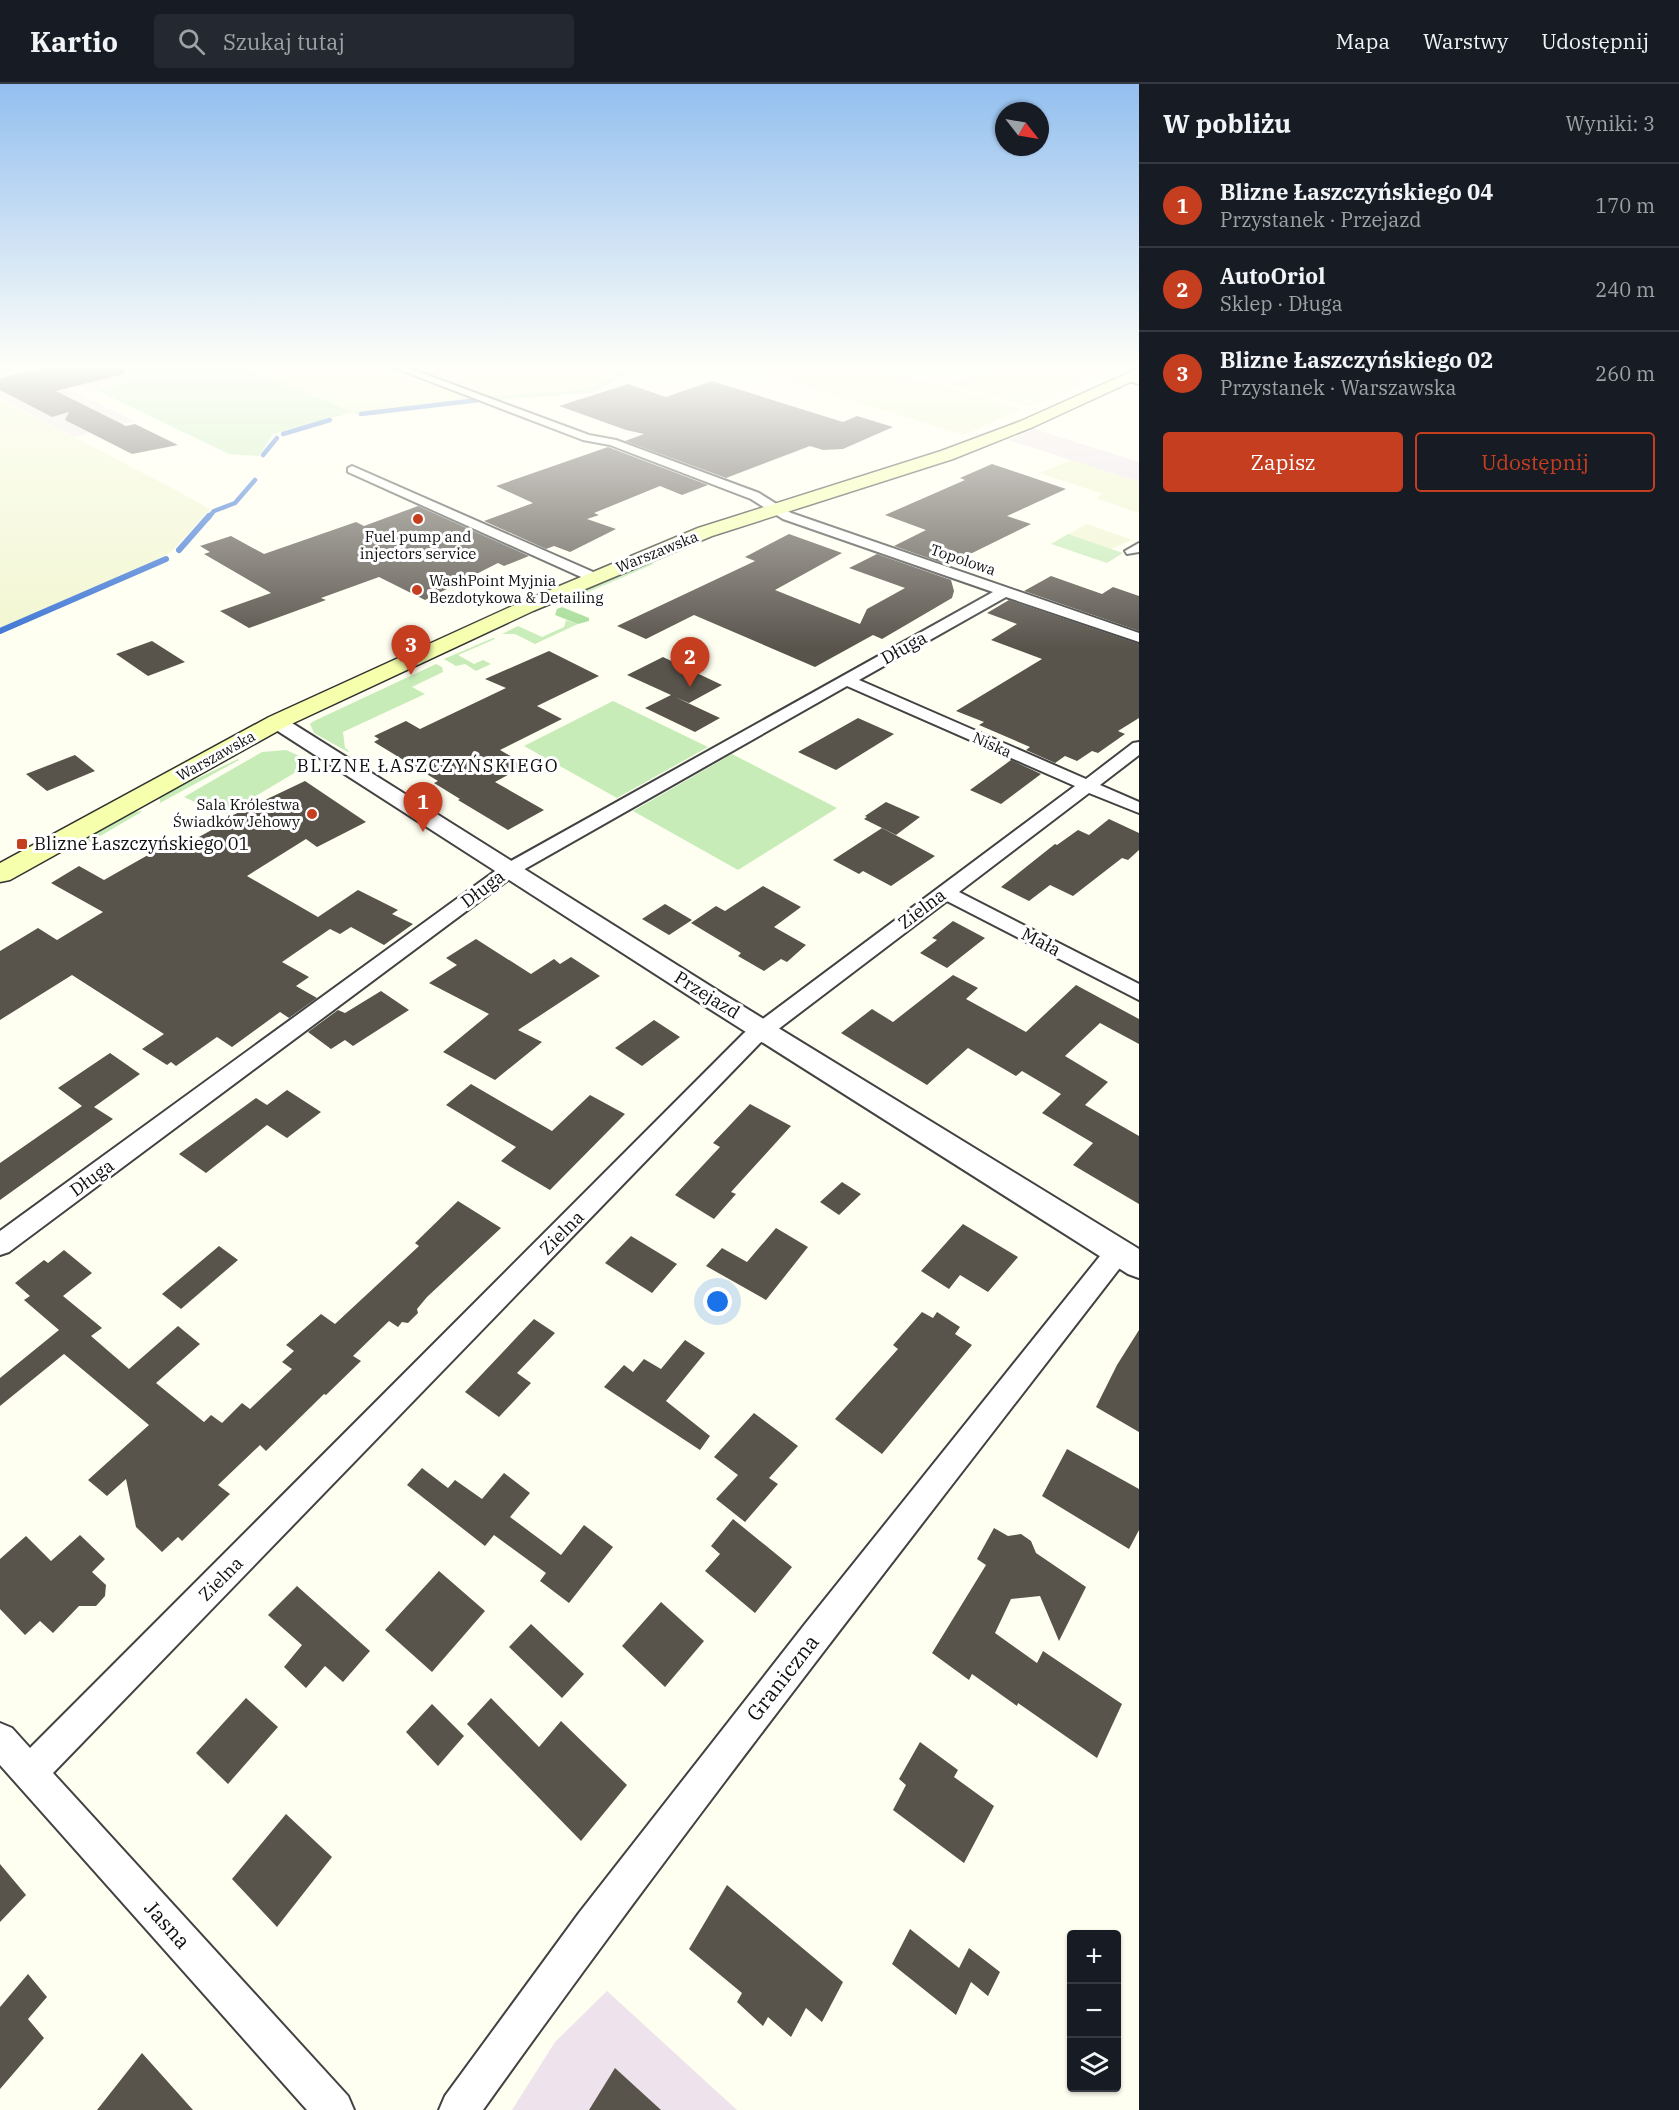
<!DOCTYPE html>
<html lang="pl">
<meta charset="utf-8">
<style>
body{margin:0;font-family:"IBM Plex Serif",serif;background:#242831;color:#f1f3f6}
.controls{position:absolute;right:18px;bottom:18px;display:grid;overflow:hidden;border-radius:6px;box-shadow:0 2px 4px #0004}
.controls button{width:54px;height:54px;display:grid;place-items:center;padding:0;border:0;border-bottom:2px solid #363941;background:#171b24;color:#f1f3f6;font:30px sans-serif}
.compass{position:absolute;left:995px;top:18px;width:54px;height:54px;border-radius:50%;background:#171b24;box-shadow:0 2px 4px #0004;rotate:121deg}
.you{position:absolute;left:718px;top:1218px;width:21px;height:21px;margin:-15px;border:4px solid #fff;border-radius:50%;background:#1a73e8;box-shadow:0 0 0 9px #1a73e833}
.badge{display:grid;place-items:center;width:39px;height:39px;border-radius:50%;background:#c63e20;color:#fff;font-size:20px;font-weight:700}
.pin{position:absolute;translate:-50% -50px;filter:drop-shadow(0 2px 3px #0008)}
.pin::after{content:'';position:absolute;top:32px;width:21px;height:18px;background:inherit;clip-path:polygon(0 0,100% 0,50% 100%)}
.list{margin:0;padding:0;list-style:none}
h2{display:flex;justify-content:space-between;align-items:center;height:78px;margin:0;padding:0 24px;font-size:26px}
h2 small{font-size:20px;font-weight:400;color:#9ea1a6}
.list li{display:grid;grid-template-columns:39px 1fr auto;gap:18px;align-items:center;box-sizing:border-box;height:84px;padding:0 24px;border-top:2px solid #363941}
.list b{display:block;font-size:22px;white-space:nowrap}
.list p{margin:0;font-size:20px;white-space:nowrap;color:#9ea1a6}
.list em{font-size:20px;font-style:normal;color:#9ea1a6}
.actions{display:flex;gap:12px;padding:18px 24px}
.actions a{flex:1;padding:14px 0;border:2px solid #c63e20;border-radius:6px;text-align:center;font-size:21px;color:#c63e20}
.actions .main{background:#c63e20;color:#fff}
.icon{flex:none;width:33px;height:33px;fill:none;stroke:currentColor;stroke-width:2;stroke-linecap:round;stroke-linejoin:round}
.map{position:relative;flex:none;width:1139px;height:2026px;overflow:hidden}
header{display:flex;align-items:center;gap:36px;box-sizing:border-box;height:84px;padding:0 30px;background:#171b24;border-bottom:2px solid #363941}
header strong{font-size:28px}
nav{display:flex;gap:33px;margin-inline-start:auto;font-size:21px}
.search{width:420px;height:54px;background:#242831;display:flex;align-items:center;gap:15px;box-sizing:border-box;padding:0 21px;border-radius:6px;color:#9ea1a6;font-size:22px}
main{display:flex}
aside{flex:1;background:#171b24}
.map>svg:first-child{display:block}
.industrial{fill:#eee3ec}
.farmland{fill:#f1f6cf}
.green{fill:#c7ecb8}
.forest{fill:#a6dd97}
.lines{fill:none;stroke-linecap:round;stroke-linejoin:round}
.stream-far1{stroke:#3771d3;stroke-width:4.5}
.stream{stroke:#3771d3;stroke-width:6}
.building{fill:#58534b}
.minor-casing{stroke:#424242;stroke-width:4}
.tertiary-casing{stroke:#424242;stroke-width:4}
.secondary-casing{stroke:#313131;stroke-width:3}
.minor{fill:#fff;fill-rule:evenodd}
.tertiary{fill:#fff;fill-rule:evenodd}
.secondary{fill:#f5ffac;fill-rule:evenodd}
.poi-dot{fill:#c63e20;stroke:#fff;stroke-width:2}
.labels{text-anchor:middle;stroke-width:6;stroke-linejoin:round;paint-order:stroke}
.far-poi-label{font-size:15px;fill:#0f0f0f;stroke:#fff}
.far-street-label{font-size:15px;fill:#0f0f0f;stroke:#fff}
.street-label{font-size:18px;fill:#0f0f0f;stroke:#fff}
.far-quarter-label{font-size:18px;letter-spacing:1.5px;fill:#0f0f0f;stroke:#fff}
.poi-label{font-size:18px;fill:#0f0f0f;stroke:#fff;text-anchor:start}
.near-street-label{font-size:21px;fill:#0f0f0f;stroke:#fff}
</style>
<header>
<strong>Kartio</strong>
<div class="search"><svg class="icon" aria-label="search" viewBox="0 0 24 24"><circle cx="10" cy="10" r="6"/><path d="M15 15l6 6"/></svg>Szukaj tutaj</div>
<nav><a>Mapa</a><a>Warstwy</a><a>Udostępnij</a></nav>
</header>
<main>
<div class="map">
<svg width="1139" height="2026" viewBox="0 0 1139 2026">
<rect width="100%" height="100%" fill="#fffff1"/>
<g class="industrial">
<path d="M 0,282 L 21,282 L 135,337 L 74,353 L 0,314 Z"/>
<path d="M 37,282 L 117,282 L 144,294 L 91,307 Z"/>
<path d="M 1034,345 L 1139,378 L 1139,398 L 1009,356 Z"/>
<path d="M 607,1907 L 737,2026 L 512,2026 L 555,1958 Z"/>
</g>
<g class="farmland">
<path d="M 241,282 L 629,282 L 589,304 L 580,306 L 475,314 L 353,328 Z"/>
<path d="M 739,282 L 871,282 L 1022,325 L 964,351 Z"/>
<path d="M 996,282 L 1122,282 L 1031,323 L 950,300 Z"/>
<path d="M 0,315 L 168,402 L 210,425 L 172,467 L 145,482 L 0,544 Z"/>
<path d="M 1072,376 L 1139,398 L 1139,429 L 1096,414 L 1103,410 L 1039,389 Z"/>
<path d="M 1087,440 L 1132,456 L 1111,465 L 1068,450 Z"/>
</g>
<g class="green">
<path d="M 117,282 L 241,282 L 353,328 L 475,314 L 482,318 L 360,332 L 353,328 L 273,350 L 259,372 L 229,370 L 96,306 L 143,294 Z"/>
<path d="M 629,282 L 643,282 L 592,309 L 494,316 L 486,313 L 580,306 L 589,304 Z"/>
<path d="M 1068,450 L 1123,469 L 1107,479 L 1051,460 Z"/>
<path d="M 648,478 L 654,480 L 565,518 L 561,517 Z"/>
<path d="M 566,536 L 578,540 L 535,560 L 515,550 L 502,550 L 518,542 L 542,553 L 564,543 Z"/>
<path d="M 493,554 L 495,555 L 458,571 L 474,580 L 483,576 L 491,580 L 476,587 L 465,580 L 456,582 L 444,575 Z"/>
<path d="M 436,580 L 442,583 L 443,588 L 412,603 L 425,610 L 343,648 L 345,664 L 349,667 L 348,668 L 314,649 L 310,640 L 314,637 Z"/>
<path d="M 613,617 L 708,663 L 617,714 L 524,662 Z"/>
<path d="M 286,666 L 313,678 L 227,729 L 211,721 L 206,723 L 184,713 L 262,668 Z"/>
<path d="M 732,670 L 837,724 L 738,786 L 633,727 Z"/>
<path d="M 238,675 L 239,676 L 160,719 L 160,713 L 164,710 Z"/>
<path d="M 143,727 L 83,762 L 82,758 C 92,744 126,727 143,727 Z"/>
</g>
<path class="forest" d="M 562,523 L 589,534 L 589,537 L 578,540 L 555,531 L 557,525 Z"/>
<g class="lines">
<g class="stream-far1">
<path d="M 361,330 L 478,316"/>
<path d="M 283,350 L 330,336"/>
<path d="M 263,371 L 277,354"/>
<path d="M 208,434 L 214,427 L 235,419 L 255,396"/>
</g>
<g class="stream">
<path d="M 179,466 L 209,432"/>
<path d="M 0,547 L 166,475"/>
</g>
</g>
<g class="building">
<path d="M 53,282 L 123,282 L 124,290 L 56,307 L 126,342 L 135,340 L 178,361 L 132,370 L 65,336 L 69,328 L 52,333 L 0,306 L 0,294 Z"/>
<path d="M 712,297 L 843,338 L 857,332 L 893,343 L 843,365 L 823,366 L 810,362 L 726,394 L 625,357 L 644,350 L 626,346 L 559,322 L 628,300 L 666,313 Z"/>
<path d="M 608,363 L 708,401 L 682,411 L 660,402 L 594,429 L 599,431 L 587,435 L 616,445 L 570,468 L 554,462 L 546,465 L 484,437 L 533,419 L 496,402 Z"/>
<path d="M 992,380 L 1066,405 L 1007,432 L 1031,440 L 962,474 L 945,468 L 948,481 L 894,462 L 926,446 L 885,431 L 965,396 L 960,394 Z"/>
<path d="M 418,422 L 529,472 L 504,482 L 498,479 L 425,516 L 379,493 L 321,514 L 326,516 L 249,544 L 220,527 L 271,509 L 204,470 L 210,468 L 200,462 L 231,452 L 264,470 L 356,438 L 364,442 Z"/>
<path d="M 789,450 L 842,469 L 775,506 L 860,540 L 867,525 L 905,504 L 849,484 L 877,470 L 951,496 L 954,507 L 952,514 L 882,555 L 873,551 L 815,583 L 694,531 L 646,555 L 617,542 L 753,478 L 755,477 L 745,473 Z"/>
<path d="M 1051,492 L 1102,510 L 1113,503 L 1139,512 L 1139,547 L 1024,507 Z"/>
<path d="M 1009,516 L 1139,560 L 1139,634 L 1118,647 L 1125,650 L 1098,669 L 1092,667 L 1077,677 L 1065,672 L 1055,679 L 1026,666 L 1030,663 L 979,641 L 984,638 L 956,627 L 1042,575 L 991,556 L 1017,540 L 987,529 Z"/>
<path d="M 152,557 L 185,578 L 148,592 L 116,570 Z"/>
<path d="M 549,567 L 599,592 L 537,622 L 562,635 L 500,666 L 526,681 L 495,698 L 544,726 L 508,746 L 458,716 L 460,715 L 434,699 L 438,697 L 374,658 L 379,655 L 374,652 L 406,637 L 420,645 L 506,604 L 485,595 Z"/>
<path d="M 663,573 L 722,601 L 689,619 L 675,613 L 720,634 L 695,648 L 645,624 L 671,611 L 627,591 Z"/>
<path d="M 858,634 L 894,650 L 836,686 L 798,668 Z"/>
<path d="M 75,671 L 95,687 L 47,707 L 26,690 Z"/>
<path d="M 1011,676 L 1041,690 L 1001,720 L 970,706 Z"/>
<path d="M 305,697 L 366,738 L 317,763 L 306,755 L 247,792 L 318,833 L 358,806 L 398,826 L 392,830 L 413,840 L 384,861 L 351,843 L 340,850 L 330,845 L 282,878 L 309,893 L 296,902 L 317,914 L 289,934 L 280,928 L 232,963 L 217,953 L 176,982 L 171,978 L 167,981 L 142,965 L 164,950 L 72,891 L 0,936 L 0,867 L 38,844 L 57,856 L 103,828 L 51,799 L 79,782 L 104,796 L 155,767 L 157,769 L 163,765 L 170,769 L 217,743 L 212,741 Z"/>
<path d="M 886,718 L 920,733 L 896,751 L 864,735 L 867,733 L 865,732 Z"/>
<path d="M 1109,735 L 1139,749 L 1139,766 L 1128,776 L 1122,774 L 1073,812 L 1050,801 L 1029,817 L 1001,803 L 1055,760 L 1057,761 L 1078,746 L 1089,751 Z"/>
<path d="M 882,744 L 935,772 L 891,802 L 863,787 L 859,790 L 833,776 Z"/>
<path d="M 763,802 L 801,823 L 774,843 L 806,861 L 787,878 L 781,875 L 764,887 L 738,872 L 741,869 L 691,839 L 716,822 L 725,827 Z"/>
<path d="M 665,820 L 692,836 L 669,851 L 642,835 Z"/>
<path d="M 953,837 L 985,854 L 947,884 L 920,869 L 937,856 L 932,854 Z"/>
<path d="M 476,855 L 531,890 L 554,875 L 560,880 L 571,873 L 600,892 L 518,946 L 542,958 L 495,996 L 443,968 L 489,930 L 429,899 L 457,881 L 446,874 Z"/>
<path d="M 953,891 L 978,904 L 966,915 L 1026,948 L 1076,901 L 1139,935 L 1139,960 L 1100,939 L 1065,972 L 1108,998 L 1085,1021 L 1139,1052 L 1139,1120 L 1073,1081 L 1093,1059 L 1042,1029 L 1061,1010 L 1022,987 L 1016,992 L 968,964 L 927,1001 L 841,949 L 872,925 L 893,938 Z"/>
<path d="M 381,907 L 409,926 L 353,962 L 345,956 L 331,965 L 308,948 L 338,926 L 345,929 Z"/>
<path d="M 654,936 L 680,953 L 642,982 L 615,964 Z"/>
<path d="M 110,969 L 140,990 L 94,1023 L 113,1035 L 0,1116 L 0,1079 L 82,1022 L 58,1004 Z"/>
<path d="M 471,1000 L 552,1047 L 590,1011 L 625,1030 L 550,1106 L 501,1077 L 516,1063 L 446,1021 Z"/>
<path d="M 287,1006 L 321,1028 L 287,1054 L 267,1041 L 206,1089 L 179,1070 L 256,1014 L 267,1021 Z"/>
<path d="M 750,1020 L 791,1042 L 731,1108 L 736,1110 L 714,1135 L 675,1111 L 720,1063 L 713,1059 Z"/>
<path d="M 842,1098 L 861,1110 L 839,1131 L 820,1118 Z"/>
<path d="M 458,1117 L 501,1144 L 427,1213 L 417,1225 L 418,1229 L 408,1239 L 402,1238 L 398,1243 L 389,1237 L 353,1272 L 361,1277 L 326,1311 L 324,1310 L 266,1367 L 260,1361 L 218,1401 L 230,1410 L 182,1457 L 178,1453 L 162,1468 L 136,1443 L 126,1395 L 107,1412 L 88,1396 L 149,1341 L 64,1270 L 0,1322 L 0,1294 L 59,1246 L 24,1216 L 30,1212 L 15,1199 L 44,1176 L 48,1179 L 64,1166 L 92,1189 L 63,1212 L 102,1244 L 91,1252 L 129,1285 L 178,1242 L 200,1260 L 156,1299 L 204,1338 L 211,1331 L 222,1339 L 242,1319 L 250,1325 L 292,1285 L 282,1278 L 294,1267 L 286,1261 L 321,1230 L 335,1240 L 419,1162 L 415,1159 Z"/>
<path d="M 963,1140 L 1018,1173 L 988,1208 L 960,1191 L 949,1205 L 921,1187 Z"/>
<path d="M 776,1144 L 808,1163 L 766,1216 L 706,1182 L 722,1164 L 747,1178 Z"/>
<path d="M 631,1152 L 677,1180 L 652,1209 L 605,1179 Z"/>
<path d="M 219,1162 L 238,1176 L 181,1225 L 162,1210 Z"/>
<path d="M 922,1228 L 933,1234 L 937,1228 L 960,1243 L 955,1250 L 972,1261 L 882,1370 L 835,1335 L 898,1265 L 893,1261 Z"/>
<path d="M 534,1235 L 555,1249 L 517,1289 L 531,1299 L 499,1333 L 465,1308 Z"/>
<path d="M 1139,1246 L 1139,1348 L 1096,1323 L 1117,1281 Z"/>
<path d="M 685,1256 L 705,1269 L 666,1317 L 710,1352 L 700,1366 L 604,1303 L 624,1281 L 633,1288 L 644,1275 L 661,1285 Z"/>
<path d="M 754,1329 L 798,1362 L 769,1394 L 778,1400 L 745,1438 L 716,1415 L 738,1391 L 714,1373 Z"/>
<path d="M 1067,1365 L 1139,1405 L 1139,1446 L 1129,1465 L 1042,1412 Z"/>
<path d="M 422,1384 L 448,1404 L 455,1396 L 482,1415 L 504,1389 L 530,1409 L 510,1433 L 561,1471 L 584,1441 L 613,1463 L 569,1519 L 540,1497 L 546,1489 L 494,1451 L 485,1462 L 407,1401 Z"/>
<path d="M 733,1435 L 792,1483 L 755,1529 L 705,1487 L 720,1470 L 711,1462 Z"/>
<path d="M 994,1444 L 1008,1452 L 1021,1450 L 1031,1457 L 1036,1469 L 1086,1503 L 1059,1557 L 1040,1512 L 1011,1515 L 995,1549 L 1037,1579 L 1043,1567 L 1122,1620 L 1097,1674 L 1018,1619 L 1017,1622 L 972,1590 L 969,1596 L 932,1569 L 986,1481 L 977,1475 Z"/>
<path d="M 80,1451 L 105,1475 L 92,1488 L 106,1501 L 105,1512 L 96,1522 L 79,1522 L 53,1549 L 40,1537 L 25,1551 L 0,1525 L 0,1475 L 26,1452 L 51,1477 Z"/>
<path d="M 439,1487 L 485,1527 L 432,1588 L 385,1546 Z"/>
<path d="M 297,1502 L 370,1567 L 343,1598 L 325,1582 L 306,1604 L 284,1583 L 302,1561 L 268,1531 Z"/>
<path d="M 661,1518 L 704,1557 L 665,1603 L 622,1562 Z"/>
<path d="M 531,1540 L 584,1590 L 562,1614 L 509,1563 Z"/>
<path d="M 246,1614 L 278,1643 L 228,1700 L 196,1669 Z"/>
<path d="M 491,1614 L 539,1663 L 561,1637 L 627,1701 L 581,1757 L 467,1640 Z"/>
<path d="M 432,1620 L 464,1652 L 438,1682 L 406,1648 Z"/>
<path d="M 920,1658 L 958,1686 L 954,1693 L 994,1722 L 964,1779 L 893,1726 L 906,1701 L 899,1695 Z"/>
<path d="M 286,1730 L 332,1773 L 277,1843 L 232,1795 Z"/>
<path d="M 0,1780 L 26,1811 L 0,1838 Z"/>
<path d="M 727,1801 L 843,1898 L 822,1938 L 806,1924 L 791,1953 L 768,1933 L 763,1942 L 737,1918 L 742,1909 L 689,1865 Z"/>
<path d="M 910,1845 L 959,1884 L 969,1864 L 1000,1888 L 988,1912 L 971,1898 L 956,1931 L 892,1880 Z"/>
<path d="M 28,1890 L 47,1913 L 28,1935 L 44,1954 L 0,2005 L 0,1923 Z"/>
<path d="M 142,1969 L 193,2026 L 97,2026 Z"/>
<path d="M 615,1984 L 661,2026 L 589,2026 Z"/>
</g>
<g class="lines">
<g class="minor-casing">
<g id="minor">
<path d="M 390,282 L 403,282 L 589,351 L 616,356 L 759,409 L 791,429 L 1139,549 L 1139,558 L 1006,513 L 859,596 L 1086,695 L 1133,659 L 1139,658 L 1139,671 L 1100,701 L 1139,718 L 1139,729 L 1089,709 L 959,808 L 1139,900 L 1139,916 L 947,817 L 760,959 L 53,1689 L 348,2012 L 354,2026 L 307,2026 L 0,1681 L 0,1639 L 12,1644 L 30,1664 L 744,949 L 1075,702 L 847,602 L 516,790 L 9,1168 L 0,1171 L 0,1147 L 502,782 L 993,508 L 783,435 L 751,415 L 610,361 L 583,356 Z"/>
<path d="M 1127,290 L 1139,294 L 1139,300 L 1123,295 L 1122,293 Z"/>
<path d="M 352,382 L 600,491 L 602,494 L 595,498 L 590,497 L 348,388 L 348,384 Z"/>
<path d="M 1139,459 L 1139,468 L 1127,470 L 1125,467 Z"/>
<path d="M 1117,1159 L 1126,1162 L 1130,1169 L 1126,1176 C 909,1457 689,1737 483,2026 L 439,2026 L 445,2012 L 579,1829 L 805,1540 L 1108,1162 Z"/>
</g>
</g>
<g class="tertiary-casing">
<path id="tertiary" d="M 277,632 L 284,634 L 723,910 L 1139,1165 L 1139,1194 L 1128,1190 L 705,922 L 270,642 L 267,638 L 270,634 Z"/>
</g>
<g class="secondary-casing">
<path id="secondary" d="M 1139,284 L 1139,294 L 1033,343 L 953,375 L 712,452 L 533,527 L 285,643 L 10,796 L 0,798 L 0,779 L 269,633 L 519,519 L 698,444 L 941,367 L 1021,337 Z"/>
</g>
<use href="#minor" class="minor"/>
<use href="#tertiary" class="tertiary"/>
<use href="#secondary" class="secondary"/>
</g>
<linearGradient id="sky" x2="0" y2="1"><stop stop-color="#93bfef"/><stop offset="0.5" stop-color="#fffff9"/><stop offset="1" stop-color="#fffff9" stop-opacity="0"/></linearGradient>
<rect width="1139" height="565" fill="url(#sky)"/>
<g class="poi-dot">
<circle cx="418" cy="435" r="6"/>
<circle cx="417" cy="506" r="6"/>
<circle cx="312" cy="730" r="6"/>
<rect x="16" y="754" width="12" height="12" rx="3"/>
</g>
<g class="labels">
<g class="far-poi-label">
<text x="418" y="458">Fuel pump and<tspan x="418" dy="17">injectors service</tspan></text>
<text x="429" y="502" text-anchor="start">WashPoint Myjnia<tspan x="429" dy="17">Bezdotykowa &amp; Detailing</tspan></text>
<text x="300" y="726" text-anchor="end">Sala Królestwa<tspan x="300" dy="17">Świadków Jehowy</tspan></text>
</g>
<g class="far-street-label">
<text transform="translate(657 468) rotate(-22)" y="5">Warszawska</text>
<text transform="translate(963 476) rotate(19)" y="5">Topolowa</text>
<text transform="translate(992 661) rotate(24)" y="5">Niska</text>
<text transform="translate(216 672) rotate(-29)" y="5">Warszawska</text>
</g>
<g class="street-label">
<text transform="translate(904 564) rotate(-29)" y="6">Długa</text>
<text transform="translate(483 805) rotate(-37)" y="6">Długa</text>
<text transform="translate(922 825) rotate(-37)" y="6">Zielna</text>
<text transform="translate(1041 858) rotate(27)" y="6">Mała</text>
<text transform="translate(707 911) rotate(32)" y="6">Przejazd</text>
<text transform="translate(92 1094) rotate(-36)" y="6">Długa</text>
<text transform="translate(562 1149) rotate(-45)" y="6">Zielna</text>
<text transform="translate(221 1495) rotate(-45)" y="6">Zielna</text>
</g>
<g class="far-quarter-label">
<text x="428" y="688">BLIZNE ŁASZCZYŃSKIEGO</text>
</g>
<g class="poi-label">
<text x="34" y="766">Blizne Łaszczyńskiego 01</text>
</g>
<g class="near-street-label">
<text transform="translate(783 1594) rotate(-52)" y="7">Graniczna</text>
<text transform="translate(167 1841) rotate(48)" y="7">Jasna</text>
</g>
</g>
</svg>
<div class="controls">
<button>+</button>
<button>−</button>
<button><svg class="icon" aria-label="layers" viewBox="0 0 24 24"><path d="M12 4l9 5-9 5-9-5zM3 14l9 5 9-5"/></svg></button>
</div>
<svg class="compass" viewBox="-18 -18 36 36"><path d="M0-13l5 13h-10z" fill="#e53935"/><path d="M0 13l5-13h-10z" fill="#9ea1a6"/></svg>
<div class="you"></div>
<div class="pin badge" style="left:423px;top:748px">1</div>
<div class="pin badge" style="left:690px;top:603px">2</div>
<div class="pin badge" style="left:411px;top:591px">3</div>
</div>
<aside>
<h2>W pobliżu<small>Wyniki: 3</small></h2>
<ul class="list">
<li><span class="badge">1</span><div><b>Blizne Łaszczyńskiego 04</b><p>Przystanek · Przejazd</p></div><em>170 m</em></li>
<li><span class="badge">2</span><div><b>AutoOriol</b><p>Sklep · Długa</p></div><em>240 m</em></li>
<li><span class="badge">3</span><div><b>Blizne Łaszczyńskiego 02</b><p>Przystanek · Warszawska</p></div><em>260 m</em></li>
</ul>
<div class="actions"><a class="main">Zapisz</a><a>Udostępnij</a></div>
</aside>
</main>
